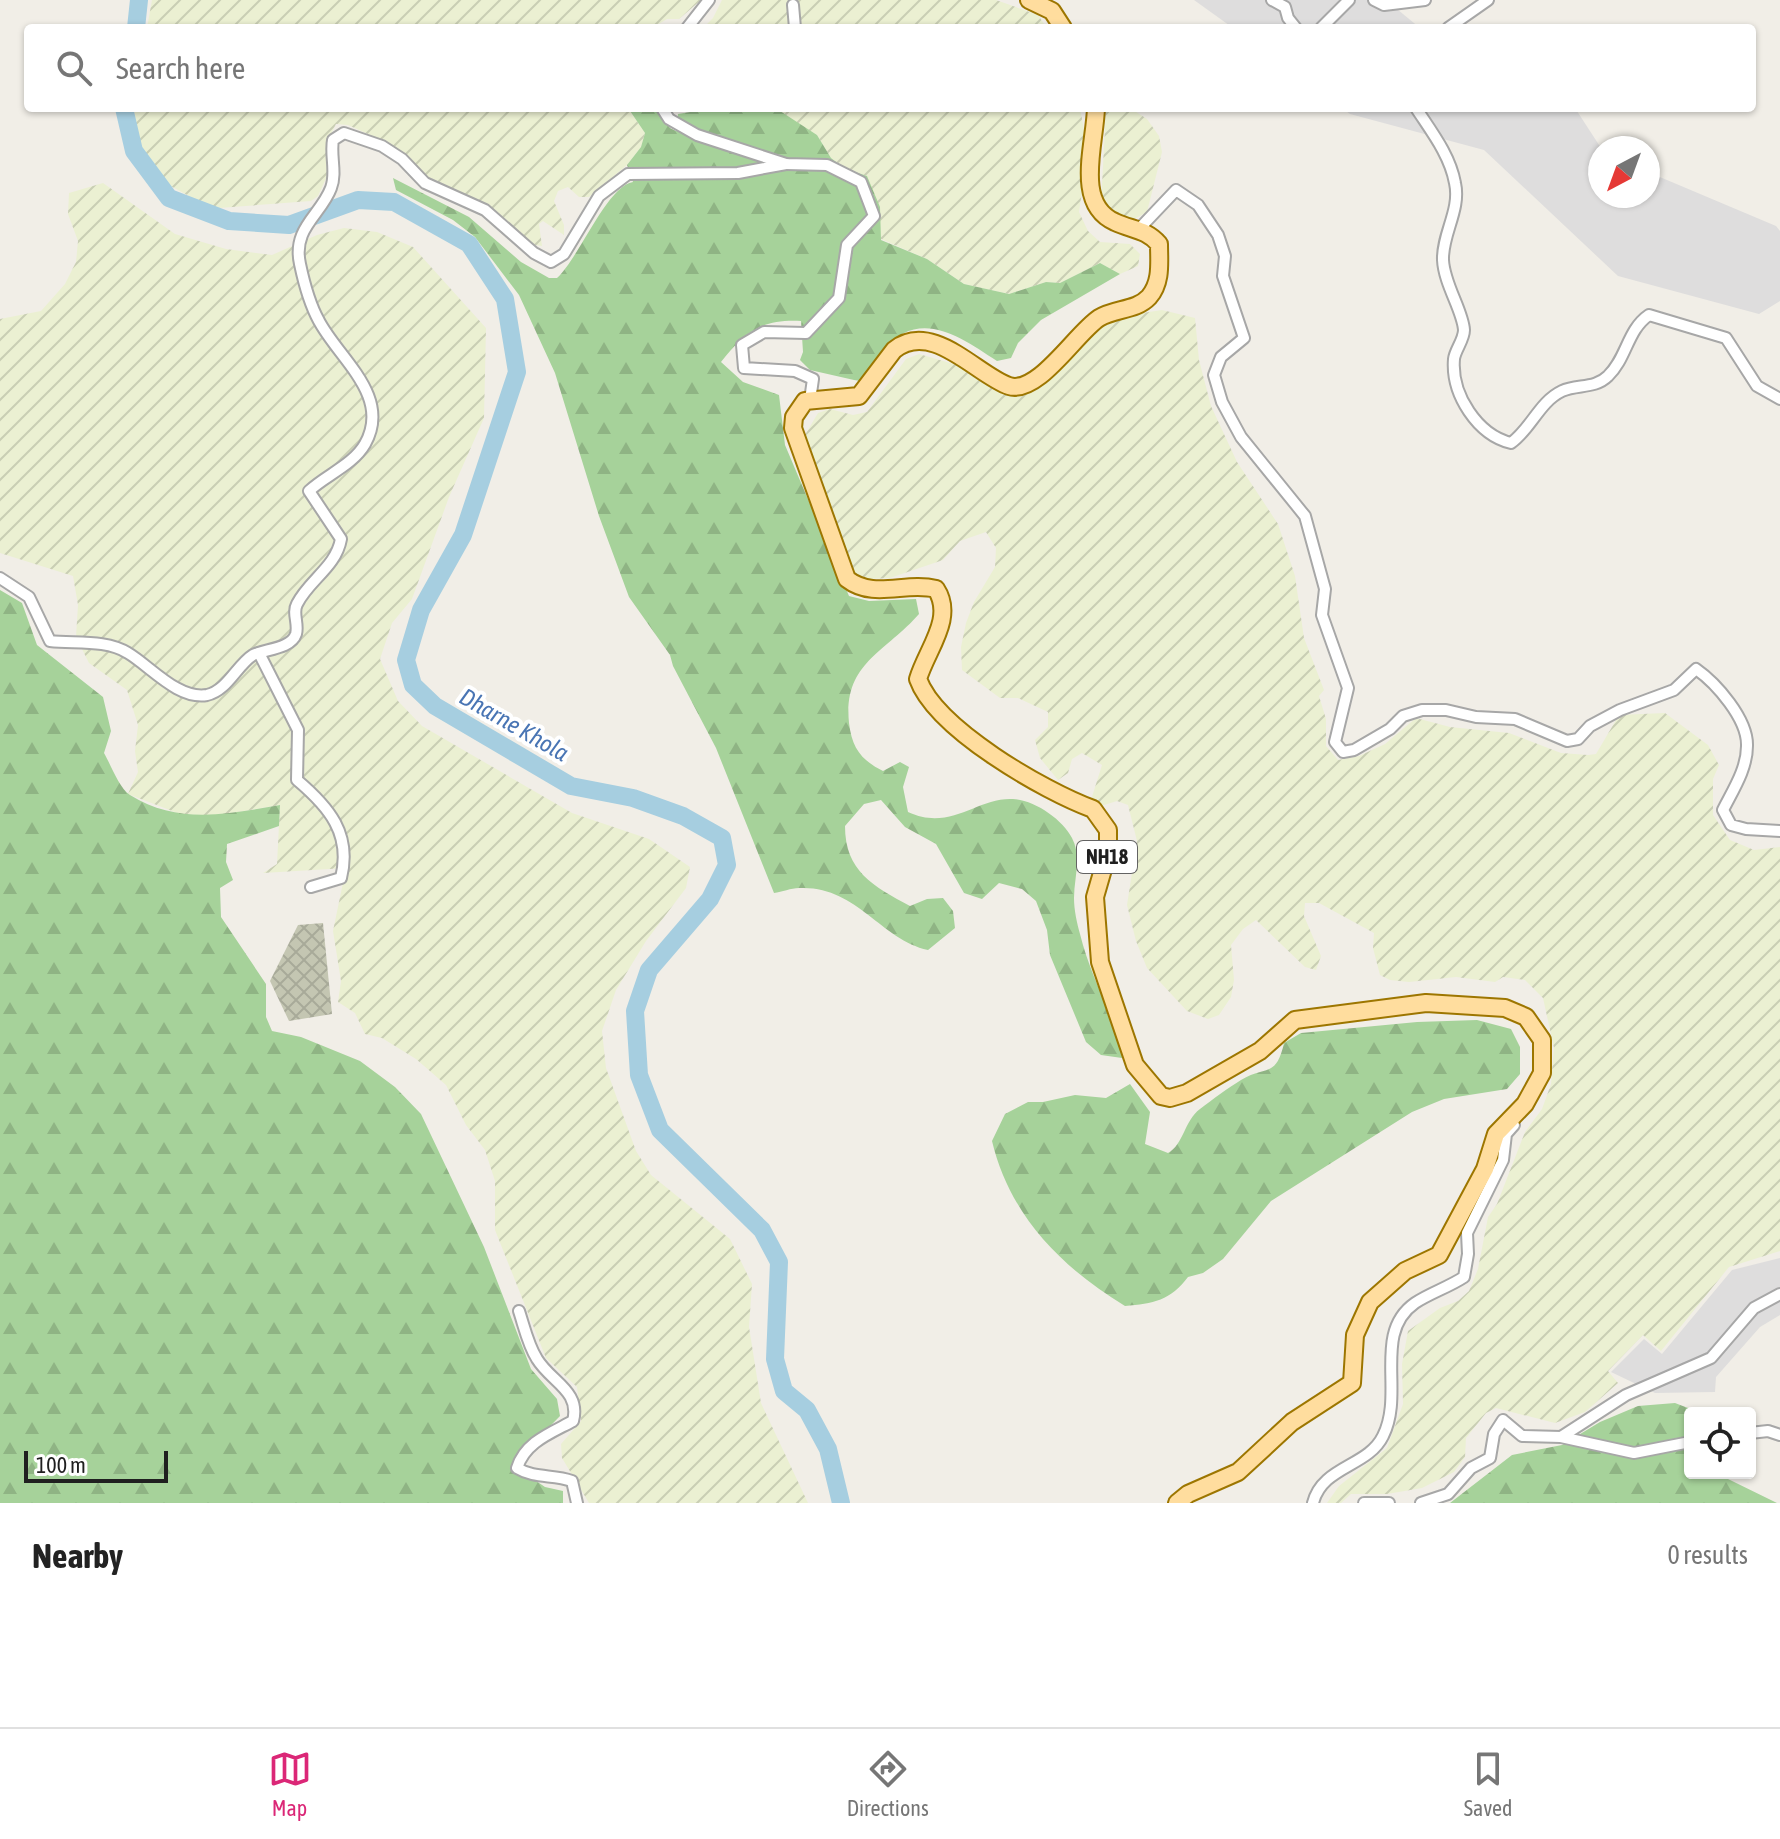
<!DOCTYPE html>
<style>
body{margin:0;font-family:"Asap Condensed",sans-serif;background:#f6f6f6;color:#222}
.controls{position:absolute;right:24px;bottom:24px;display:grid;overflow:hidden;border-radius:8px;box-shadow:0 2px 6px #0004}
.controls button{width:72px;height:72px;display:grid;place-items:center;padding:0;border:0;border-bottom:2px solid #e0e0e0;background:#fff;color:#222;font:40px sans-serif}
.compass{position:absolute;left:1588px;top:136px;width:72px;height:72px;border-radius:50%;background:#fff;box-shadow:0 2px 6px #0004;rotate:221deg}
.scale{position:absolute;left:24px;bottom:20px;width:144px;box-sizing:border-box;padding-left:8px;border:4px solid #202020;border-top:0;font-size:22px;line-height:28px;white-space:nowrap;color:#202020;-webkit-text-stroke:6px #fff;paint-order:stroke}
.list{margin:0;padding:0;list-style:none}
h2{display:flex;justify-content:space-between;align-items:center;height:104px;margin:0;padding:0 32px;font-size:34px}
h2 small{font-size:26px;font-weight:400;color:#767676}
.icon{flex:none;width:44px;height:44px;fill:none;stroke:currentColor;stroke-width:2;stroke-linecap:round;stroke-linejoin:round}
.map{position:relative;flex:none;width:1780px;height:1503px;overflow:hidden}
.search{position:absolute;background:#fff;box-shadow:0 2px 6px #0004;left:24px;right:24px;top:24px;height:88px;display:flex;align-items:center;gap:20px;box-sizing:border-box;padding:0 28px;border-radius:8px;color:#767676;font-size:30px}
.sheet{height:224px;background:#fff}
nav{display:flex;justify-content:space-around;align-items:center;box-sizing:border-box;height:112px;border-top:2px solid #e0e0e0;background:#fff;font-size:22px;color:#767676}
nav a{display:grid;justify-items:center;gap:4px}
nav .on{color:#db2777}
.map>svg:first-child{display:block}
.residential{fill:#dedddd}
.construction{fill:url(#construction-cross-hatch)}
.farmland{fill:url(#farmland-furrows)}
.forest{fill:url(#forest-firs)}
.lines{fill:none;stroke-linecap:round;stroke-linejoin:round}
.river{stroke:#a6cee0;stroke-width:18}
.minor-casing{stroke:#a7a7a7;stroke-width:14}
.primary-casing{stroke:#9d7600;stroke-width:20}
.minor{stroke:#fff;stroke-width:10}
.primary{stroke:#ffdd9e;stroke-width:16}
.labels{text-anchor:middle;stroke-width:8;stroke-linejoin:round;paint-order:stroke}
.shield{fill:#fff;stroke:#636363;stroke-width:2}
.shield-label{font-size:20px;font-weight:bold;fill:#202020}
.water-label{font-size:24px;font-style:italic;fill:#4975b4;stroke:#fff}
</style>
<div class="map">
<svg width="1780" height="1503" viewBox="0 0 1780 1503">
<defs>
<pattern id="construction-cross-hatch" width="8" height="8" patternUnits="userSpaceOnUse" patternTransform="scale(2)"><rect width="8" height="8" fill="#c4c6b2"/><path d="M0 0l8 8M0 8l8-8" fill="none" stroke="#a8aa99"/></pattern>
<pattern id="farmland-furrows" width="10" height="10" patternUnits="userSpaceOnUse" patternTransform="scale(2)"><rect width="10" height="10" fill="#ebf0d2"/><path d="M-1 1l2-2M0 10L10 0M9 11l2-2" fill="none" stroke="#c9ceb4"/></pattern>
<pattern id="forest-firs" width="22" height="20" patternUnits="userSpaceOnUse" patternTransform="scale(2)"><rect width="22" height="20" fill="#a6d29a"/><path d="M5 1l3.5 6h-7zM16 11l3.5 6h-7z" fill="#8fb484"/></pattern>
</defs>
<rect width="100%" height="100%" fill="#f1eee7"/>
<g class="residential">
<path d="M 1194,0 L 1386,0 L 1420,28 L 1233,28 Z"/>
<path d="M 1342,108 L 1575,108 L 1601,148 L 1600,196 L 1648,196 L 1648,172 L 1776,226 L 1780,231 L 1780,301 L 1759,314 L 1618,276 L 1484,150 L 1350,114 Z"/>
<path d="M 1780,1258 L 1780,1315 L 1760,1327 L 1716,1377 L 1715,1392 L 1655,1393 L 1611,1372 L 1644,1339 L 1662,1354 L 1732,1270 Z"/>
</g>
<path class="construction" d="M 323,923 L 332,1014 L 289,1021 L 270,981 L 298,925 Z"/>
<g class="farmland">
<path d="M 152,0 L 701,0 L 679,19 L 667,19 L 652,28 L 147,28 Z"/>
<path d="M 722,0 L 996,0 L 1038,15 L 1047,28 L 703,28 L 713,18 Z"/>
<path d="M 134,108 L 628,108 L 645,133 L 641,147 L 627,165 L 589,197 L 579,197 L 568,187 L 558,191 L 554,201 L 564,225 L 564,235 L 543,221 L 539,224 L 542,246 L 535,245 L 483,203 L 465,198 L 423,175 L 392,145 L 348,125 L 336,124 L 326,144 L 328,174 L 318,196 L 311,201 L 219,208 L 200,202 L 167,184 L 154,168 L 136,137 Z"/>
<path d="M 772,108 L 1080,108 L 1088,152 L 1079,212 L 1088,231 L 1100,242 L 1130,244 L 1140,254 L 1138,266 L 1120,274 L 1100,263 L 1060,283 L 1046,282 L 1009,294 L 964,284 L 927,259 L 881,239 L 867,176 L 844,168 L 831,158 L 817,135 Z"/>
<path d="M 1106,108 L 1130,108 L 1147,119 L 1159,136 L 1162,152 L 1147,212 L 1131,221 L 1101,204 Z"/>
<path d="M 103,183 L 175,234 L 226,249 L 272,255 L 317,235 L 344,228 L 377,232 L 413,247 L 486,328 L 484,418 L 449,497 L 412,599 L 392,623 L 380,659 L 398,701 L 422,726 L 572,813 L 649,839 L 690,867 L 686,888 L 646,941 L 616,990 L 602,1031 L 606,1068 L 636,1151 L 651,1175 L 730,1239 L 752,1284 L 749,1327 L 761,1403 L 808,1503 L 589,1503 L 562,1458 L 561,1444 L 581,1421 L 577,1387 L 546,1358 L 495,1230 L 495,1181 L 485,1150 L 466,1125 L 446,1085 L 416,1059 L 382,1038 L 365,1034 L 355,1013 L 338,1002 L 341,981 L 333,931 L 346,868 L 263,873 L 277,864 L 280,805 L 213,816 L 180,814 L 128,794 L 138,772 L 135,751 L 138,725 L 127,690 L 89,663 L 76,637 L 78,605 L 73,576 L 0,553 L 0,319 L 41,311 L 65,284 L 76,262 L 78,241 L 68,214 L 69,193 Z"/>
<path d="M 1162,310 L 1195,318 L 1199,360 L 1211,406 L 1237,462 L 1278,524 L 1295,576 L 1304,638 L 1324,690 L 1319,696 L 1326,719 L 1326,746 L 1338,760 L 1359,756 L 1385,744 L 1416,718 L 1450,727 L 1509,733 L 1561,753 L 1588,755 L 1596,754 L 1619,715 L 1665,713 L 1708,745 L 1719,765 L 1713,779 L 1713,815 L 1730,840 L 1754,850 L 1780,847 L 1780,1251 L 1729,1267 L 1661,1351 L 1643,1335 L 1608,1371 L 1618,1383 L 1585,1412 L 1555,1423 L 1496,1408 L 1486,1413 L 1466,1438 L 1465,1457 L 1454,1472 L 1422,1488 L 1387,1494 L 1351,1494 L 1341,1503 L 1327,1503 L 1339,1486 L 1387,1448 L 1403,1404 L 1402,1364 L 1408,1331 L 1440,1308 L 1458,1301 L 1469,1291 L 1478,1269 L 1488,1217 L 1497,1204 L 1525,1132 L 1542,1109 L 1551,1084 L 1554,1048 L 1543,998 L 1525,980 L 1503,977 L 1495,982 L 1456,977 L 1409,982 L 1390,980 L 1380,975 L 1373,948 L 1374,933 L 1319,903 L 1305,903 L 1304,916 L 1321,956 L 1316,970 L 1305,967 L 1256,920 L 1243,929 L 1231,945 L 1234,980 L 1231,997 L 1219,1015 L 1208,1019 L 1187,1011 L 1147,968 L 1136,941 L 1127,905 L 1137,841 L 1128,805 L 1117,801 L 1101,806 L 1091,800 L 1102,765 L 1082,753 L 1072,759 L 1068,773 L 1058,780 L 1040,758 L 1035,740 L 1048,727 L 1048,712 L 1018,698 L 1000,698 L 962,670 L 961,647 L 966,623 L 974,602 L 995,567 L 996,548 L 986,532 L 960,541 L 943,560 L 890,578 L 870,579 L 853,573 L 805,435 L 818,413 L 830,409 L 853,415 L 867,412 L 906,359 L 919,354 L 957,365 L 1002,392 L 1026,388 L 1110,318 Z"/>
</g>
<g class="forest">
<path d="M 628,108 L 656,108 L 670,128 L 676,131 L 678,114 L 714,108 L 777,109 L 817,135 L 831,158 L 844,168 L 867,176 L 880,207 L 881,240 L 927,259 L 964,284 L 1009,294 L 1046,282 L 1060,283 L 1100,263 L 1120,274 L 1041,320 L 1018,343 L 1011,358 L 997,361 C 959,336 919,307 882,351 C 873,361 871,372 860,381 L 854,380 L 810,370 L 800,360 L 803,352 L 801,321 C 762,319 744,332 721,362 L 743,382 L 779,395 L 785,445 L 849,596 L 869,601 L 916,599 L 919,614 C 885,653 843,663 849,723 C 852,748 861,760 883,771 L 900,762 L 909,767 L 903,787 L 908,812 C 951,832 977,797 1013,799 C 1035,800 1063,820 1072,838 C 1082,857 1074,878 1074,898 C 1074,910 1077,923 1080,934 C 1091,978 1113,1017 1129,1059 L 1101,1055 L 1086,1042 L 1050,955 L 1047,930 L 1036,901 L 1022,889 L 999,883 L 982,899 L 964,893 L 936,844 L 905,827 L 881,800 L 864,804 L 845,826 C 845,871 873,886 910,906 L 927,899 L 943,898 L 953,911 L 955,928 L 928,950 C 880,939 856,885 799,888 C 791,888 782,892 774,893 L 716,748 L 673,666 L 670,655 L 629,597 L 599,516 L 555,373 L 519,295 L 475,237 L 453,220 L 396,190 L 393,178 L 469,217 L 521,262 L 549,278 L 557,278 C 579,258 607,186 633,182 L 627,165 L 641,147 L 645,133 Z"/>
<path d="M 0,590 L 22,603 L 37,645 L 103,697 L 111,731 L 104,753 C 111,765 119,788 130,795 C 177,825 229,814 280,805 L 279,826 L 227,844 L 226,862 L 233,880 L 220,888 L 221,917 L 266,984 L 266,1017 L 272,1031 L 301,1037 L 360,1061 L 395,1087 L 421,1114 L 484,1247 L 531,1369 L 557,1399 L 560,1416 L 521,1456 L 517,1468 L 545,1487 L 563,1491 L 563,1503 L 0,1503 Z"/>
<path d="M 1477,1020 L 1511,1029 L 1520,1047 L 1520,1074 L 1507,1089 L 1444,1099 L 1412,1112 L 1271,1201 L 1223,1259 L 1203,1273 L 1188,1277 C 1171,1300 1153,1304 1125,1306 C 1061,1267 1010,1216 992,1141 L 1005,1114 L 1028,1102 L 1043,1102 L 1075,1095 L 1106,1098 L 1130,1084 L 1150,1112 L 1145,1144 L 1168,1153 C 1184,1144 1184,1121 1200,1109 C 1213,1099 1228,1088 1241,1080 C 1265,1065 1276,1079 1284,1043 L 1301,1033 L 1417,1022 Z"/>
<path d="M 1675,1403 L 1701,1413 L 1690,1413 L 1690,1473 L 1727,1473 L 1728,1479 L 1777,1503 L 1450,1503 L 1512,1455 L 1562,1445 L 1600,1422 L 1638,1406 Z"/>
</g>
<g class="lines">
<g class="river">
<path d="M 136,28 L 139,0"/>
<path d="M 124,108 L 134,151 L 169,198 L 229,221 L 289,225 L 358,200 L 394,202 L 469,244 L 505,299 L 517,372 L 463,535 L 421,610 L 406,660 L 413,685 L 435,706 L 571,786 L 633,798 L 683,816 L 722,838 L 727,865 L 710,899 L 649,970 L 635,1011 L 639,1075 L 660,1130 L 762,1230 L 779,1262 L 775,1359 L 784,1391 L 807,1410 L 828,1449 L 841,1503"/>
</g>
<g class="minor-casing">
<g id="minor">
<path d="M 1272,0 L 1285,7 L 1288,18 L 1296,28"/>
<path d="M 1374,0 L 1384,5 L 1425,0"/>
<path d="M 793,5 L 795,28"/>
<path d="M 687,28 L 709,0"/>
<path d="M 1321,28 L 1349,0"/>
<path d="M 1448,28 L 1488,0"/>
<path d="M 662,108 L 669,119 L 697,135 L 786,164 L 827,165 L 861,182 L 874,216 L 847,245 L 839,298 L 806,333 L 764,332 L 742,345 L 744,368 L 795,371 L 813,379 L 810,400"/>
<path d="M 1416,108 C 1431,131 1450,155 1455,183 C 1461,210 1442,234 1443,260 C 1444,284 1463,311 1464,330 C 1464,340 1455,350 1454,359 C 1451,395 1478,435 1511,443 C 1531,429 1539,402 1562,391 C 1577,384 1595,389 1608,376 C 1627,358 1627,330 1649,315 L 1726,338 L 1757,386 L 1780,399"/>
<path d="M 1139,229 L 1176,190 L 1198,205 L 1218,235 L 1225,256 L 1223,276 L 1244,338 L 1221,357 L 1214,375 L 1222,402 L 1241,437 L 1305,516 L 1325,589 L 1322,615 L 1348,688 L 1335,742 L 1343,752 L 1354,750 L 1390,729 L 1403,716 L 1422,710 L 1446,710 L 1476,717 L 1515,719 L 1567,741 L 1578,739 L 1590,726 L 1620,710 L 1674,690 L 1696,669 C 1716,683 1748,719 1747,746 C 1747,769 1733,790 1723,810 L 1731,825 L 1746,829 L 1780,831"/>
<path d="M 0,578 L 29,597 L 50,641 C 74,644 106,639 128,653 C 150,666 178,700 207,695 C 227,691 237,665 253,655 C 265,649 291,649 296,634 C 299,624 292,613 297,604 C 309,580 336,567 341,539 L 309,491 C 326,475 353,465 365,444 C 392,396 339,359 319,321 C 309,303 304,283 300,264 C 292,228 321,215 331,188 C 337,173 330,155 333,140 L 344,133 L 382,146 L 402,159 L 425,183 L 485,210 L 534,253 L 551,262 L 564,254 L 599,196 L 628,174 L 738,173 L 786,164"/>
<path d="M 259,653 L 298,730 L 297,780 C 329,807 352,834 341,878 L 311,887"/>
<path d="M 519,1311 C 524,1326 528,1345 537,1359 C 551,1382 581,1391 573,1421 C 551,1433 525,1442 517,1468 C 535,1479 553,1474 572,1481 L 577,1503"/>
<path d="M 1750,1433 L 1768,1431 L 1780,1435"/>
<path d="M 1561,1437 L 1634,1453 L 1690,1442"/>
<path d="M 1313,1503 C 1322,1466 1368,1467 1383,1436 C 1405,1393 1372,1333 1415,1303 C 1430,1293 1449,1287 1464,1277 L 1468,1254 L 1467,1233 L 1503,1160 L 1506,1134 L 1514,1125"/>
<path d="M 1364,1503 L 1389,1503"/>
<path d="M 1421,1503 L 1448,1494 L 1471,1468 L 1490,1458 L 1494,1434 L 1503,1420 L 1522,1436 L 1561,1437 L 1626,1395 L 1711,1358 L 1754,1308 L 1780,1294"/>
</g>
</g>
<g class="primary-casing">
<g id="primary">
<path d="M 1029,0 L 1052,11 L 1063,28"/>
<path d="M 1096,108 C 1095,144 1074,204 1115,222 C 1132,230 1146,229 1159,244 C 1159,262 1162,282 1149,297 C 1136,311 1115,308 1099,318 C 1076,333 1038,395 1009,386 C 978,376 932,319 894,350 L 859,396 L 805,401 L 794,417 L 793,428 L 847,579 C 874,600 906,581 936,589 C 955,618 927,649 918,679 C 936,729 1044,791 1093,809 L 1108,830 L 1108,852 L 1095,897 L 1100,962 L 1135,1065 L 1161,1096 L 1170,1098 L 1187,1093 L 1260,1051 L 1295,1020 L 1426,1003 L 1505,1008 L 1526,1017 L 1542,1040 L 1542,1073 L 1525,1104 L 1496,1134 L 1485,1169 L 1439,1255 L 1405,1271 L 1370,1302 L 1355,1335 L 1352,1383 L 1292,1422 L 1238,1472 L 1188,1494 L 1177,1503"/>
</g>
</g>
<use href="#minor" class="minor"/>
<use href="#primary" class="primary"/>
</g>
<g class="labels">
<rect class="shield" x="1077" y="841" width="60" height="32" rx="6"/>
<g class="shield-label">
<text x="1107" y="864">NH18</text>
</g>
<g class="water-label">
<text transform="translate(514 725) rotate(30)" y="8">Dharne Khola</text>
</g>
</g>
</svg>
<div class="controls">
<button><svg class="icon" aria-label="locate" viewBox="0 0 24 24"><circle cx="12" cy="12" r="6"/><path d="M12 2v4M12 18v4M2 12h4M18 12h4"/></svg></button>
</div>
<svg class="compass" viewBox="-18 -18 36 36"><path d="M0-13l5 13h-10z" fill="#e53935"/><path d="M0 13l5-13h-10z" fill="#767676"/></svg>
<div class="scale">100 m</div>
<div class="search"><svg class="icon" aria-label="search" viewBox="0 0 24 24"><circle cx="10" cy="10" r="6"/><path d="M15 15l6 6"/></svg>Search here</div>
</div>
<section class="sheet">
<h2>Nearby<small>0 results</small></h2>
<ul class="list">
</ul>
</section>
<nav>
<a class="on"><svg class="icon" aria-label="map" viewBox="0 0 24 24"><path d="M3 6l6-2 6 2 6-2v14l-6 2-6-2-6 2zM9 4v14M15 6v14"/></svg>Map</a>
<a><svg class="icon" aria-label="directions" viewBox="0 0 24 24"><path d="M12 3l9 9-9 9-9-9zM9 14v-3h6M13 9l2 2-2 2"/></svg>Directions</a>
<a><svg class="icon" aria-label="saved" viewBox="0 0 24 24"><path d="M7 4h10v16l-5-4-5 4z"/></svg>Saved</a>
</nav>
